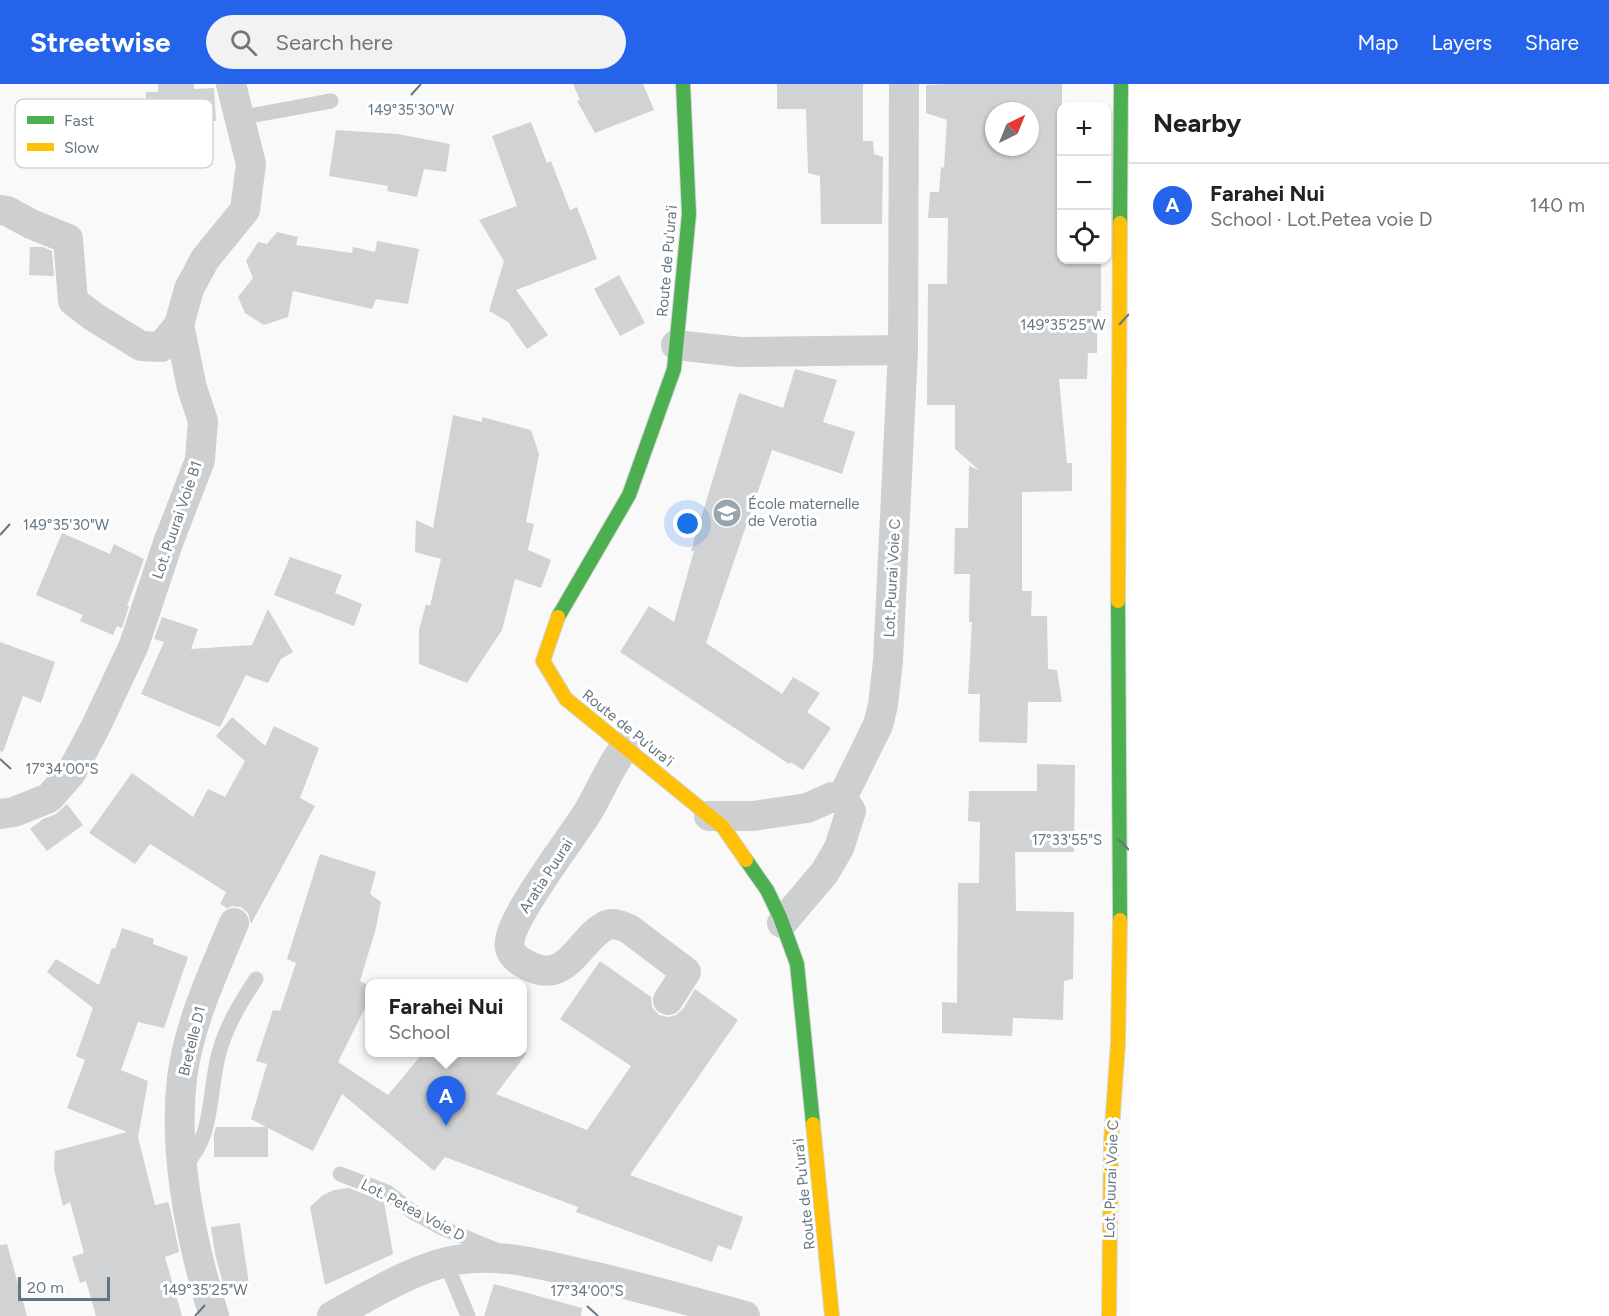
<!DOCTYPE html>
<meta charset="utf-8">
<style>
body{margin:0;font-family:Figtree,sans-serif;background:#f2f2f2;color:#202124}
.controls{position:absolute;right:18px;top:18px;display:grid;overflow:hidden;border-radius:12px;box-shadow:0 2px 4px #0004}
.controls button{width:54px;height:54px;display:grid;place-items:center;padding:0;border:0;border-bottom:2px solid #e0e0e0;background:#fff;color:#202124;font:30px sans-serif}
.compass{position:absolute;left:985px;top:18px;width:54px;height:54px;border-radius:50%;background:#fff;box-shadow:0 2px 4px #0004;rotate:43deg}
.scale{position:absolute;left:18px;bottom:15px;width:92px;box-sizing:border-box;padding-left:6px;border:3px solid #657683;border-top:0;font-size:16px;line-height:21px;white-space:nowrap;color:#657683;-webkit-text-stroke:4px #fff;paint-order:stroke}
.you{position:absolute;left:688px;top:440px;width:21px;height:21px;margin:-15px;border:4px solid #fff;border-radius:50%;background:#1a73e8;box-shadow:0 0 0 9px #1a73e833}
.badge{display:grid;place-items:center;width:39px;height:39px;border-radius:50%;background:#2563eb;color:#fff;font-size:20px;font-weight:700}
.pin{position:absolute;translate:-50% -50px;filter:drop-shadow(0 2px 3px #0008)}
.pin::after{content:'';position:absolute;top:32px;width:21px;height:18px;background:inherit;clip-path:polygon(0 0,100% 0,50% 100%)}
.popup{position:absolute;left:365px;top:895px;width:162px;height:78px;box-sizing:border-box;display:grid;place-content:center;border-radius:12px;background:#fff;filter:drop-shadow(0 2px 4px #0005);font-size:20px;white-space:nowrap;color:#757577}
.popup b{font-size:22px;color:#202124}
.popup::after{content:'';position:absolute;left:50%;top:100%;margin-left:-12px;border:12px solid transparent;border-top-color:#fff}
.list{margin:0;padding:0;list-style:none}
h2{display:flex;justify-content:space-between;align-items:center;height:78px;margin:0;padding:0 24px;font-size:26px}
h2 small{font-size:20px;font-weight:400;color:#757577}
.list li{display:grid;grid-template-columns:39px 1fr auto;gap:18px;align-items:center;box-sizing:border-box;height:84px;padding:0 24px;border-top:2px solid #e0e0e0}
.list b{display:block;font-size:22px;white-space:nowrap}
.list p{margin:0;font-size:20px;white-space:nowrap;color:#757577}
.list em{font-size:20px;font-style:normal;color:#757577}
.icon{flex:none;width:33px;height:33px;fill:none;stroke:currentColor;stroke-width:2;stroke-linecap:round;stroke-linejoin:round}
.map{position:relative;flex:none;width:1129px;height:1232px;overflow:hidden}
header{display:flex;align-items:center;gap:36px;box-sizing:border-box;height:84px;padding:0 30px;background:#2563eb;color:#fff}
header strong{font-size:28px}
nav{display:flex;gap:33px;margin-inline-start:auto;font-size:21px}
.search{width:420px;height:54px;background:#f2f2f2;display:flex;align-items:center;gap:15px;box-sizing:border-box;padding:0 21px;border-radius:33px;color:#757577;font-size:22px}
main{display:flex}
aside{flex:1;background:#fff}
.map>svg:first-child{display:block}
.building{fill:#d0d2d3;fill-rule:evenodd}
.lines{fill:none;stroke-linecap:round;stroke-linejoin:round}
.fast-casing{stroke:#d5d6d7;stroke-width:16}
.slow-casing{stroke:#d5d6d7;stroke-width:16}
.lane{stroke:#cecfd0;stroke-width:15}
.street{stroke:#cecfd0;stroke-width:30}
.fast{stroke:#4caf50;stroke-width:14}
.slow{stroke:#ffc107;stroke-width:14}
.ticks{fill:none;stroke:#657683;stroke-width:2}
.labels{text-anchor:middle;stroke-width:6;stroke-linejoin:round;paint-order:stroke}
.street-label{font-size:15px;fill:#657683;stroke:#fff}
.poi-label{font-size:15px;fill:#657683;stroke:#fff;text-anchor:start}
.key{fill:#fff;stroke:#d1d6da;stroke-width:1.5}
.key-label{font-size:16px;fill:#657683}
.ticks-label{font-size:15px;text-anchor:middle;fill:#657683;stroke:#fff;stroke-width:6;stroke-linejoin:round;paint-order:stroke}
</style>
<header>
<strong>Streetwise</strong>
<div class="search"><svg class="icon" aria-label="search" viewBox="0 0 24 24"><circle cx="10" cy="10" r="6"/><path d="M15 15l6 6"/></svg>Search here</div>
<nav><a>Map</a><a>Layers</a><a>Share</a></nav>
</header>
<main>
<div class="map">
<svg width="1129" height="1232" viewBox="0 0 1129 1232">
<rect width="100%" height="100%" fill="#f9f9f9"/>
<g class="building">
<path d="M 158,0 L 194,0 L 194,5 L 214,4 L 216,37 L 197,37 L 197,41 L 146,42 L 146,8 L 158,8 Z"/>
<path d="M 573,0 L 643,0 L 654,26 L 595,49 L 577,17 L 580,16 Z"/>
<path d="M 777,0 L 863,0 L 863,57 L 873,57 L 874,70 L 883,73 L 882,140 L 821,140 L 820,92 L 808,89 L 806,25 L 777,25 Z"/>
<path d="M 952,0 L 1062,0 L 1062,176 L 1101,176 L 1101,227 L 1097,227 L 1097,269 L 1088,269 L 1087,295 L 1059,295 L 1067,379 L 1072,379 L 1072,407 L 1022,408 L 1022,507 L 1032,507 L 1031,532 L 1047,532 L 1048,585 L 1057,586 L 1062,618 L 1028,618 L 1027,659 L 979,658 L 980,610 L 968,610 L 972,538 L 969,538 L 970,490 L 954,490 L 955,444 L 968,444 L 969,382 L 979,386 L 955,365 L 955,321 L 927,321 L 928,200 L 947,200 L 948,134 L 928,134 L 930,108 L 939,108 L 941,83 L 944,84 L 947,36 L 926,29 L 926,1 ZM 994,27 L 1030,27 L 1030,63 L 994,63 Z"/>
<path d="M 531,38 L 547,79 L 551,77 L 570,126 L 577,123 L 597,175 L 516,206 L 548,251 L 527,265 L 508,238 L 489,227 L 504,177 L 479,136 L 517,122 L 492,52 Z"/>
<path d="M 336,46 L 398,50 L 450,60 L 446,88 L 424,85 L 417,113 L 387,107 L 388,102 L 329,92 Z"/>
<path d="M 277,148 L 298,153 L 296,161 L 352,169 L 353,163 L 375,168 L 377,157 L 419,165 L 408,220 L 376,215 L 372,225 L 293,207 L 288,233 L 264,241 L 245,229 L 238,213 L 253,194 L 246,177 L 258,158 L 267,160 Z"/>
<path d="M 30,163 L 43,163 L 52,167 L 54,192 L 29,191 Z"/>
<path d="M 619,191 L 645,239 L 620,252 L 594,205 Z"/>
<path d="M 795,285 L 837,296 L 823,338 L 855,348 L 842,390 L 772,366 L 706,559 L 782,610 L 793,593 L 820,609 L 807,628 L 831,644 L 803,686 L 790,678 L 789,680 L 620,568 L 649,522 L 674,538 L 694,467 L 691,467 L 739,309 L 783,324 Z"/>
<path d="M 453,331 L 482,338 L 482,333 L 531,346 L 539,370 L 526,438 L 534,440 L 528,466 L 551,476 L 541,504 L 515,495 L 502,546 L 467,599 L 419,580 L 419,546 L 426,520 L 430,522 L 441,475 L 415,468 L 416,436 L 433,444 Z"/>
<path d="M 62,449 L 110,470 L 114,460 L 144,475 L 127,522 L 129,522 L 122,544 L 117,542 L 113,551 L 80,537 L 83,531 L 36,511 Z"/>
<path d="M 290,473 L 342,491 L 335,509 L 362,520 L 354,542 L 274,511 Z"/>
<path d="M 268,525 L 293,568 L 281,575 L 268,599 L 246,591 L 220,643 L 141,610 L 164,558 L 154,555 L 162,533 L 198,545 L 191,565 L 252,561 Z"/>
<path d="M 0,558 L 55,578 L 41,619 L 23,612 L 3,668 L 0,667 Z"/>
<path d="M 232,633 L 265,662 L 274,642 L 319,664 L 300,714 L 315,722 L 251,840 L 248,829 L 241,823 L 232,822 L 227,824 L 220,820 L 226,808 L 150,760 L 135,780 L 89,749 L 132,689 L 193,733 L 208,705 L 225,713 L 245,677 L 216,652 Z"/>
<path d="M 1037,680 L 1075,681 L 1074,768 L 1015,768 L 1016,827 L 1074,828 L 1073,895 L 1064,897 L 1063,936 L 1013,934 L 1012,952 L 942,949 L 942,918 L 957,919 L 958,799 L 979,799 L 980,738 L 968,737 L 969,707 L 1037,707 Z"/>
<path d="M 67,720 L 83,741 L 47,767 L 30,745 L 43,735 L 56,730 Z"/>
<path d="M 320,770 L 376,788 L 370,810 L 381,818 L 376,844 L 360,897 L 369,902 L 369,916 L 338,978 L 388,1011 L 423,969 L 527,969 L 496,1010 L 587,1046 L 631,982 L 560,935 L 600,877 L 651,913 L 652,923 L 659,931 L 668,933 L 676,931 L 683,925 L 695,905 L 738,936 L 630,1091 L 743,1133 L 731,1166 L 718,1161 L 712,1178 L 576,1128 L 578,1123 L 445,1073 L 434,1087 L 342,1010 L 313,1067 L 268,1044 L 268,1073 L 214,1073 L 214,1050 L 216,1043 L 266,1043 L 251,1035 L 267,980 L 256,977 L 273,926 L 280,927 L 296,879 L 287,875 Z"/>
<path d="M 122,844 L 154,855 L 153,860 L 188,873 L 164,944 L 138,938 L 121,986 L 148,997 L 138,1053 L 155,1121 L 168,1118 L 171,1128 L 179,1168 L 165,1173 L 182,1232 L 96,1232 L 86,1197 L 80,1199 L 72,1173 L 84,1169 L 70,1118 L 63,1122 L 54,1085 L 55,1067 L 127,1048 L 67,1024 L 85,976 L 76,972 L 93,924 L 47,888 L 56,875 L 99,901 L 112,864 L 115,865 Z"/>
<path d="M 349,1104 L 384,1118 L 393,1170 L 325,1201 L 310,1123 L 323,1111 L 334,1106 Z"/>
<path d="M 240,1139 L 249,1200 L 224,1203 L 215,1170 L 211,1143 Z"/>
<path d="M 7,1160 L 27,1232 L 0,1232 L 0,1161 Z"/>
<path d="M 494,1200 L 582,1224 L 581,1232 L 484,1232 Z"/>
</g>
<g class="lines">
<g class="fast-casing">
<g id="fast">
<path d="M 1120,139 L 1121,0"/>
<path d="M 1118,517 L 1120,836"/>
<path d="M 558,533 L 629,411 L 674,285 L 689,130 L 683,0"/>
<path d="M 746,776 L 767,806 L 780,833 L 797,880 L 813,1040"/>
</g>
</g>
<g class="slow-casing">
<g id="slow">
<path d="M 1118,517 L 1120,139"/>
<path d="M 558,533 L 543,577 L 566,615 L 723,743 L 746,776"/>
<path d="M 813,1040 L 832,1232"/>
<path d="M 1109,1232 L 1111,1058 L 1118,959 L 1120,836"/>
</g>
</g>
<g class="lane">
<path d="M 239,34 L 331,17"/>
<path d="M 184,1082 C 215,1052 208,1008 219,969 C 226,942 241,918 256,895"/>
<path d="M 340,1090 L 387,1108 L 414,1129 L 440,1143 L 496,1166"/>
<path d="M 446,1179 L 468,1232"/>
</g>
<g class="street">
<path d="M 0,126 L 7,127 L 31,140 L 68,155 L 73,217 L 94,233 L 141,262 L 161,263 L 179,241 L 192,304 L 203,337 L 200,376 L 168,459 L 134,561 L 96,642 L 71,689 L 49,714 L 14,728 L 0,730"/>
<path d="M 179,241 L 189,205 L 205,175 L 245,126 L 251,80 L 231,0"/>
<path d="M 676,261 L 740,268 L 903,266"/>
<path d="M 625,663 C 610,682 601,706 589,726 C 574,752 504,839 510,864 C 512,873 521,878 529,882 C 568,902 580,853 607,841 C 614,838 622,842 629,845 L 686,888 L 668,916"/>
<path d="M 842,714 L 878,641 L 883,621 L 888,577 L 903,266 L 904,0"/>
<path d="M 709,732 L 753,732 L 807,724 L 832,713 L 842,714"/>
<path d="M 782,839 L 825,788 L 839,764 L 851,727 L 842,714"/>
<path d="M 214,1232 C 192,1160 173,1070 182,994 C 189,940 213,889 234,839"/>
<path d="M 332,1232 C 369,1212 415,1183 456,1176 C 499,1169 536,1179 578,1189 C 634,1201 690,1217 745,1232"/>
</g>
<use href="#fast" class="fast"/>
<use href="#slow" class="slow"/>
</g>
<path class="ticks" d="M 411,11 L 421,0M 1119,241 L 1129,230M 0,451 L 10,440M 0,675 L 11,685M 1118,755 L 1129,766M 587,1222 L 598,1232M 195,1232 L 205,1221"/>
<defs>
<g id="school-disc" transform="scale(1.5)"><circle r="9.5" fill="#99a4ac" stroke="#fff"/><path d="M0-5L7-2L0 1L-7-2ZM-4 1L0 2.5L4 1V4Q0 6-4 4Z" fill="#fff"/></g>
</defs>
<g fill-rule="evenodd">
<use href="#school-disc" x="727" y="429"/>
</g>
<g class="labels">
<g class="street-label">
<text transform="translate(667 177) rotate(-85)" y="5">Route de Pu'ura'i</text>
<text transform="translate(177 436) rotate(-71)" y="5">Lot. Puurai Voie B1</text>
<text transform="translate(892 494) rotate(-87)" y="5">Lot. Puurai Voie C</text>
<text transform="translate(628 644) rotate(39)" y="5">Route de Pu'ura'i</text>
<text transform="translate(546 792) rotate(-57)" y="5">Aratia Puurai</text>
<text transform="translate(192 957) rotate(-76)" y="5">Bretelle D1</text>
<text transform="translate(1111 1095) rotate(-88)" y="5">Lot. Puurai Voie C</text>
<text transform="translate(804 1110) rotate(-96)" y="5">Route de Pu'ura'i</text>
<text transform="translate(413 1126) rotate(28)" y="5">Lot. Petea Voie D</text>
</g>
<g class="poi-label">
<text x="748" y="425">École maternelle<tspan x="748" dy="17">de Verotia</tspan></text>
</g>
</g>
<rect x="15" y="15" width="198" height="69" rx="9" class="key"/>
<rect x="27" y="32" width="27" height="8" fill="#4caf50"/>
<rect x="27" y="59" width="27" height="8" fill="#ffc107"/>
<g class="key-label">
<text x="64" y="42">Fast</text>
<text x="64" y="69">Slow</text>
</g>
<g class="ticks-label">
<text x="411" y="31">149°35'30"W</text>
<text x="1063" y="246">149°35'25"W</text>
<text x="66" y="446">149°35'30"W</text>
<text x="62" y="690">17°34'00"S</text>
<text x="1067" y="761">17°33'55"S</text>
<text x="205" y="1211">149°35'25"W</text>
<text x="587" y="1212">17°34'00"S</text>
</g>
</svg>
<div class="controls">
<button>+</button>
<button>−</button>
<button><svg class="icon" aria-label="locate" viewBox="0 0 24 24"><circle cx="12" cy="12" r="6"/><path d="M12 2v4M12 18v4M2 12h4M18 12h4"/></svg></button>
</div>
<svg class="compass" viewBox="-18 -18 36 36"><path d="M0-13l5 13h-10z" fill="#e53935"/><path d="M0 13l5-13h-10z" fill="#757577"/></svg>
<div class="scale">20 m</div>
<div class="you"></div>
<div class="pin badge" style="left:446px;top:1042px">A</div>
<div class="popup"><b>Farahei Nui</b>School</div>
</div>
<aside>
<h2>Nearby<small></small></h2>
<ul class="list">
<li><span class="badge">A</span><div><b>Farahei Nui</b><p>School · Lot.Petea voie D</p></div><em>140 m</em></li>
</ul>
</aside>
</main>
